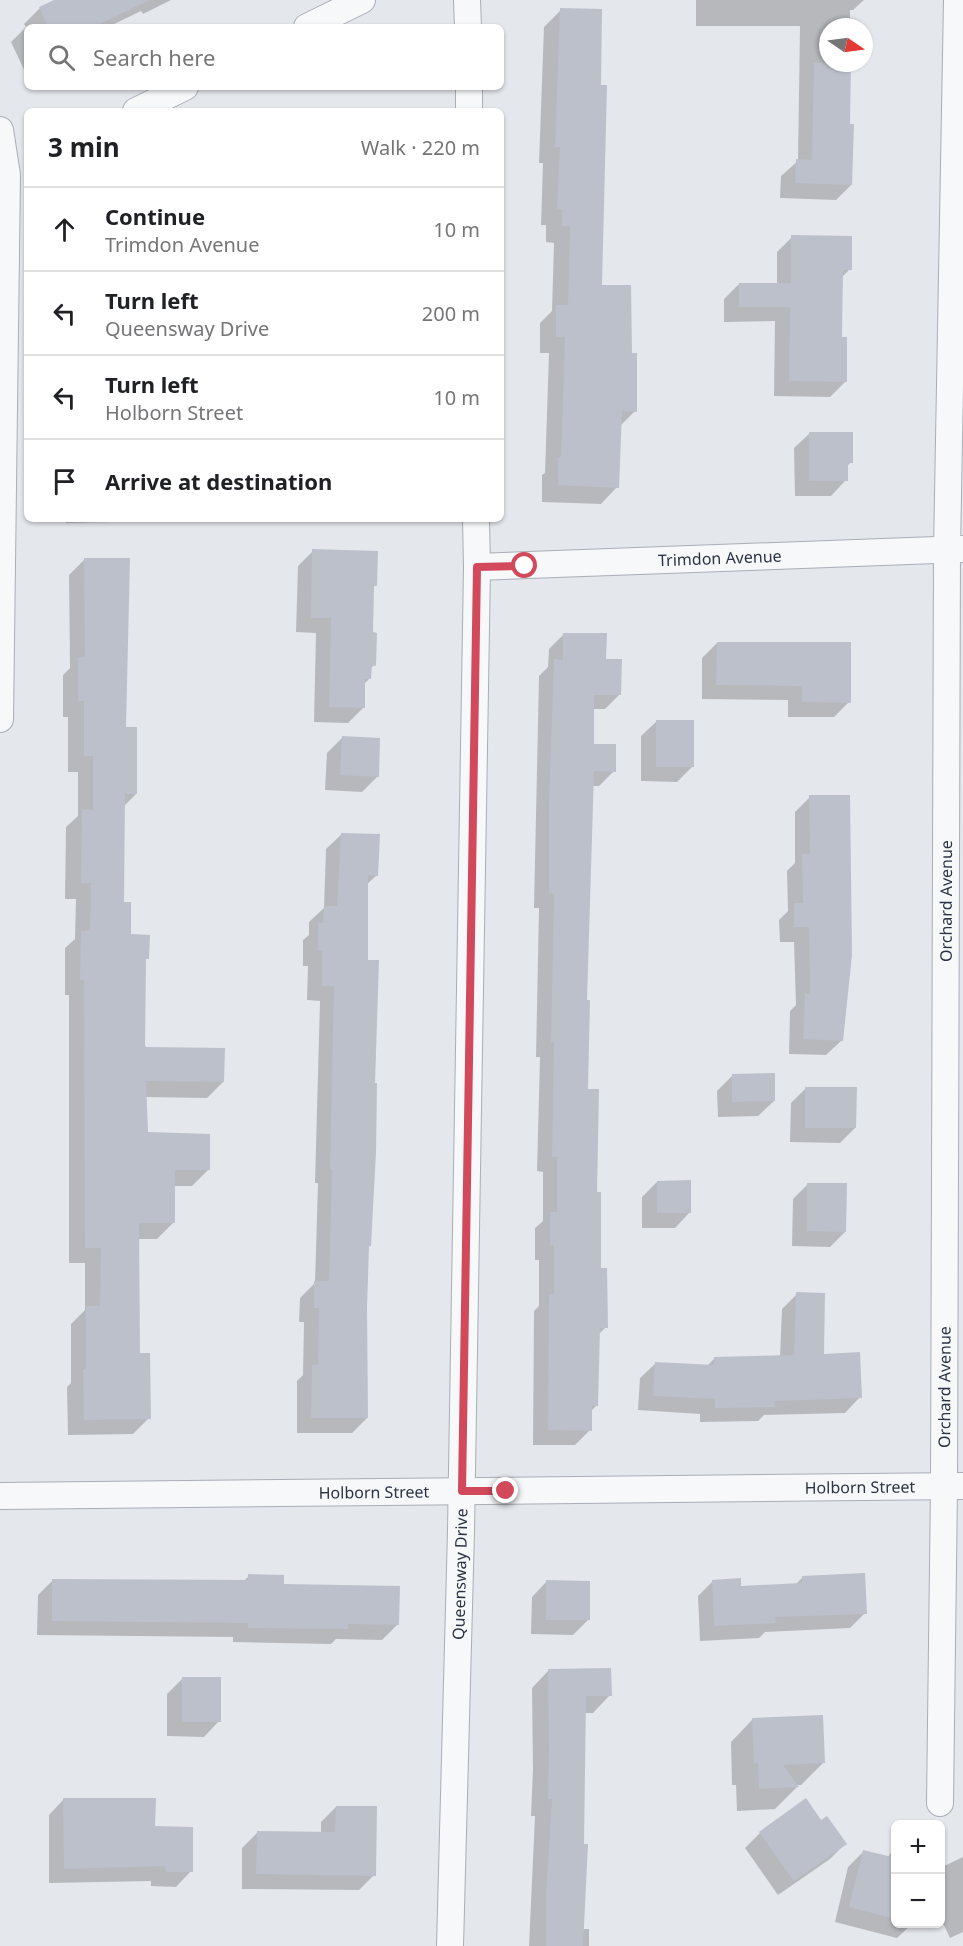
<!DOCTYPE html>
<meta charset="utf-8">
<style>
body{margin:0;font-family:"Noto Sans",sans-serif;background:#f6f6f6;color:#202124}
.controls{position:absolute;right:18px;bottom:18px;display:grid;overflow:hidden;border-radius:9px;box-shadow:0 2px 4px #0004}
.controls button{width:54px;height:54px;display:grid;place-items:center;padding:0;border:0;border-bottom:2px solid #e0e0e0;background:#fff;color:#202124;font:30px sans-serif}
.compass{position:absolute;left:819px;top:18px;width:54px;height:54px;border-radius:50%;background:#fff;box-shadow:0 2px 4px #0004;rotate:103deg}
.stop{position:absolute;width:18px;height:18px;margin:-14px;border:4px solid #d1495b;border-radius:50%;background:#fff}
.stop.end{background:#d1495b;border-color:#fff;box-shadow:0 2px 6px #0008}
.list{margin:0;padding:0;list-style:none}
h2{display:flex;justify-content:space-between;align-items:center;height:78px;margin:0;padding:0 24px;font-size:26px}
h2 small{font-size:20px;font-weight:400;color:#757577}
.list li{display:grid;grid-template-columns:39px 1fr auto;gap:18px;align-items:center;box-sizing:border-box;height:84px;padding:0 24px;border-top:2px solid #e0e0e0}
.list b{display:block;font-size:22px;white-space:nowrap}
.list p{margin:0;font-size:20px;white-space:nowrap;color:#757577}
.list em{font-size:20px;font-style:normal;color:#757577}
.icon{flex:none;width:33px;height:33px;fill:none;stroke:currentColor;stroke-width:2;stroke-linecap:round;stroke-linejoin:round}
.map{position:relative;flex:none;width:963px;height:1946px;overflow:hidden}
.search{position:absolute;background:#fff;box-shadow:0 2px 4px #0004;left:24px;top:24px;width:480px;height:66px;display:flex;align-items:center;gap:15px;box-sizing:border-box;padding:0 21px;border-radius:9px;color:#757577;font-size:22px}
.panel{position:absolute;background:#fff;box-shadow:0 2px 4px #0004;left:24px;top:108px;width:480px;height:414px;border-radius:9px}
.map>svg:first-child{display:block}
.shadow{fill:#0003}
.building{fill:#bbc0ca}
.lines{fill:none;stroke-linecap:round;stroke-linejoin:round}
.minor-casing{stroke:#a9aeb7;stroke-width:28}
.minor{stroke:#f7f8fa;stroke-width:26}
.route{stroke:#d1495b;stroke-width:8}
.labels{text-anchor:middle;stroke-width:6;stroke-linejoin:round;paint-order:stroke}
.street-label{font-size:16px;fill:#2b3445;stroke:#f4f6f9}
</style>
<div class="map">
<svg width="963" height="1946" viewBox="0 0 963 1946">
<rect width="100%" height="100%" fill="#e4e7ec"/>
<g class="shadow">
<path d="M 58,0 L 171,0 L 143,14 L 141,11 L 108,27 L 27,27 L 27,76 L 11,42 L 26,27 L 24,24 L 40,8 Z"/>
<path d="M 696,0 L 864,0 L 853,10 L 850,10 L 850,27 L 828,27 L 828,63 L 849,63 L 848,126 L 851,185 L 836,200 L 780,198 L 781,176 L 798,161 L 800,26 L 696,26 Z"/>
<path d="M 561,10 L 601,287 L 630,355 L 635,411 L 620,426 L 617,487 L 601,504 L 542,502 L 542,475 L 545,473 L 549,353 L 540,353 L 540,323 L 552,311 L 554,243 L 546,242 L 546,225 L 541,225 L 543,163 L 539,163 L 544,27 Z"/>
<path d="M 394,108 L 394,111 L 339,111 L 341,109 Z"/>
<path d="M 792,237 L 850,269 L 841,278 L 841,338 L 845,382 L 830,397 L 774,396 L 775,321 L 724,322 L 724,299 L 739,284 L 777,284 L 777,252 Z"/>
<path d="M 810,433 L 851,462 L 846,467 L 846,480 L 831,496 L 795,496 L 794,448 Z"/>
<path d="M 66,519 L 116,519 L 113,522 L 66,523 Z"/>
<path d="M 313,551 L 375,585 L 372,588 L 371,634 L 374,665 L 370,669 L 370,678 L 364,684 L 363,708 L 348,723 L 314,722 L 316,633 L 296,632 L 298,566 Z"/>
<path d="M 85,559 L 125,729 L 136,794 L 124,806 L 122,903 L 129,936 L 147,958 L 145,961 L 144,1045 L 145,1048 L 223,1082 L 207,1098 L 145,1097 L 146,1134 L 208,1170 L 192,1186 L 173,1186 L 173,1223 L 157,1239 L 138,1239 L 138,1354 L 149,1418 L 133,1434 L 68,1435 L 67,1387 L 71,1383 L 71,1324 L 85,1310 L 85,1263 L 69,1263 L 69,995 L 65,995 L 65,948 L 75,939 L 76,899 L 65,899 L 66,827 L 78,816 L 78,772 L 68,772 L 68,717 L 63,717 L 63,675 L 70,668 L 69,575 Z"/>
<path d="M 564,634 L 605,660 L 620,694 L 605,709 L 593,709 L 592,745 L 614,771 L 599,786 L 592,786 L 585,1002 L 586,1090 L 600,1270 L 606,1327 L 598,1335 L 597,1405 L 590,1412 L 590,1430 L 575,1445 L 533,1445 L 534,1311 L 539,1306 L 539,1260 L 535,1260 L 535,1228 L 543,1221 L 543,1172 L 537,1171 L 540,1057 L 536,1057 L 539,908 L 534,908 L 539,676 L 548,667 L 549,649 Z"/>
<path d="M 717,643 L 849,702 L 834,717 L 788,717 L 788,700 L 702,699 L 702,658 Z"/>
<path d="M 657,721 L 693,766 L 677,782 L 641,781 L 641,736 Z"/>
<path d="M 342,738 L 378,776 L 362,792 L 325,790 L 327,753 Z"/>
<path d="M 810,797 L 842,1040 L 826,1055 L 789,1054 L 790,1011 L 796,1005 L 794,942 L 780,942 L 779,920 L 788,911 L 787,871 L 795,863 L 795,812 Z"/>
<path d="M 342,834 L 377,875 L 366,885 L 370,1246 L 367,1248 L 365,1366 L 367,1418 L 352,1433 L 297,1433 L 297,1381 L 303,1375 L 304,1322 L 299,1322 L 300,1298 L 315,1283 L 318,1183 L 315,1183 L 320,1001 L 307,1000 L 308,966 L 303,966 L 303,940 L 309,935 L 309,922 L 324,908 L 326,849 Z"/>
<path d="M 733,1075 L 774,1101 L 758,1116 L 718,1117 L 717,1091 Z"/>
<path d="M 806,1088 L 855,1128 L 840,1143 L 790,1142 L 791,1103 Z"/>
<path d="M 657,1182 L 690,1212 L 675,1228 L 642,1228 L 642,1197 Z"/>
<path d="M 808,1184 L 845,1232 L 830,1247 L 792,1246 L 793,1199 Z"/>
<path d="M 797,1294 L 822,1355 L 860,1397 L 845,1413 L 764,1415 L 758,1421 L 700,1422 L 700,1414 L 638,1410 L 640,1378 L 656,1363 L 707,1366 L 715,1358 L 780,1357 L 782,1309 Z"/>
<path d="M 249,1576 L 398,1624 L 382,1640 L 336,1639 L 331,1644 L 233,1642 L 233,1637 L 37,1635 L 38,1595 L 53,1580 L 244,1581 Z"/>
<path d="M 803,1577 L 865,1613 L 850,1628 L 765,1632 L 759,1638 L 700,1641 L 698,1596 L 713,1581 L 740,1587 L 795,1585 Z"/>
<path d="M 547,1581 L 588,1620 L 573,1635 L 531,1634 L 532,1597 Z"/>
<path d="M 549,1670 L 610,1695 L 593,1713 L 584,1713 L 583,1929 L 589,1929 L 589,1946 L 529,1946 L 535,1816 L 531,1816 L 533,1769 L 532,1688 Z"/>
<path d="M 183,1678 L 219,1721 L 204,1737 L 167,1736 L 167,1694 Z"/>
<path d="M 753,1719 L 823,1763 L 801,1785 L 796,1785 L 797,1787 L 775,1809 L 737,1811 L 736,1785 L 732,1785 L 731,1742 Z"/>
<path d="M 64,1799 L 153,1828 L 191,1871 L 176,1887 L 151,1886 L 151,1881 L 49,1883 L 49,1815 Z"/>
<path d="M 336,1807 L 374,1875 L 359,1890 L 242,1889 L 242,1848 L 257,1833 L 321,1833 L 321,1822 Z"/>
<path d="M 821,1822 L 845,1844 L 830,1859 L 778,1895 L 745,1848 L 760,1833 Z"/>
<path d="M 863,1852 L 887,1858 L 891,1853 L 896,1854 L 896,1924 L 912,1924 L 897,1938 L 835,1922 L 848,1867 Z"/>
<path d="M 963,1857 L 963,1932 L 950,1938 L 940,1917 L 940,1868 Z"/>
</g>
<g class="building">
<path d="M 54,0 L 150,0 L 93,27 L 48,27 L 39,7 Z"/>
<path d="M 560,8 L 602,9 L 601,85 L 607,85 L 602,285 L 631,285 L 632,353 L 637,353 L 637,412 L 622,411 L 619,488 L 558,485 L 558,457 L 561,457 L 565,337 L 556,337 L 556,305 L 568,305 L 570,226 L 562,226 L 562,209 L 557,209 L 560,147 L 555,147 Z"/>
<path d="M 814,63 L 851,63 L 850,124 L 854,124 L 852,185 L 795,183 L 796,159 L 812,160 Z"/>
<path d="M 791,235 L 852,236 L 852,270 L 843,270 L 842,337 L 847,337 L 847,382 L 789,381 L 790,307 L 739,307 L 739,283 L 791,283 Z"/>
<path d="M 809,432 L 853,432 L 853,463 L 848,463 L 848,481 L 809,481 Z"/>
<path d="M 312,549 L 378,551 L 377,586 L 374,586 L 373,632 L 377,633 L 376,666 L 372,665 L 371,679 L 365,679 L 365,708 L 329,707 L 331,618 L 311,618 Z"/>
<path d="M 84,558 L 130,558 L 126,727 L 137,727 L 137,794 L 125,794 L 124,902 L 131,902 L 131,934 L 150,935 L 149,959 L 146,959 L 145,1045 L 146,1047 L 225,1048 L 224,1082 L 146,1081 L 148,1132 L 210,1134 L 210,1170 L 175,1170 L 175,1223 L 139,1223 L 140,1353 L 150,1353 L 151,1419 L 84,1420 L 83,1369 L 86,1369 L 86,1306 L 100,1306 L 101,1248 L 85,1248 L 84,980 L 80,980 L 81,931 L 90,930 L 91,883 L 81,883 L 82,809 L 93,810 L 93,756 L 84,756 L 84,701 L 78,701 L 78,657 L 85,657 Z"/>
<path d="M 563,633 L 607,633 L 606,659 L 622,659 L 621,695 L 594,695 L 594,744 L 616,744 L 616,772 L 594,771 L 587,1000 L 590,1000 L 588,1089 L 599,1089 L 597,1192 L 601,1192 L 601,1268 L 607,1268 L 608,1328 L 600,1328 L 598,1406 L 592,1406 L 592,1431 L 548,1430 L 549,1294 L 554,1294 L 554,1245 L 550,1245 L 550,1212 L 557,1212 L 557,1157 L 552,1157 L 554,1042 L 551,1042 L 554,894 L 549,893 L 549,803 L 554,659 L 563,660 Z"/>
<path d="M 717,642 L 851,642 L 851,703 L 802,702 L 802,686 L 716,685 Z"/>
<rect x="656" y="720" width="38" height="47"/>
<path d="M 342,736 L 380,738 L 379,777 L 340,775 Z"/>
<path d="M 809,795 L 850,795 L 852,955 L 843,1041 L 803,1039 L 805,994 L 810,994 L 809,927 L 794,927 L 794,903 L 803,903 L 802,854 L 810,854 Z"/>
<path d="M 341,833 L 380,834 L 378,876 L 368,875 L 368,960 L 379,960 L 375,1083 L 377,1083 L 376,1152 L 371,1246 L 369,1246 L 367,1308 L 368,1418 L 311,1418 L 312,1365 L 318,1365 L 319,1308 L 314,1308 L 314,1281 L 329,1281 L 332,1169 L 330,1169 L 334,986 L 322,986 L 322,951 L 318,951 L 318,923 L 323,923 L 324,906 L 337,906 Z"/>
<path d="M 775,1073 L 775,1101 L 732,1102 L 732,1074 Z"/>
<path d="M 805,1087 L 857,1087 L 856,1128 L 805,1128 Z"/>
<path d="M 691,1180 L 691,1213 L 657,1213 L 657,1181 Z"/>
<path d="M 807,1183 L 847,1183 L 846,1232 L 807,1231 Z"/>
<path d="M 796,1292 L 825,1293 L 824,1354 L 860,1352 L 862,1398 L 774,1401 L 775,1407 L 715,1408 L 715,1399 L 653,1396 L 655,1362 L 714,1365 L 714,1357 L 794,1355 Z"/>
<path d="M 865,1573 L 867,1614 L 775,1617 L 776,1623 L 714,1626 L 712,1580 L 741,1578 L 741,1586 L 802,1583 L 802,1576 Z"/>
<path d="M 248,1574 L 284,1575 L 284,1584 L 400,1586 L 399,1625 L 348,1624 L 348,1629 L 248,1628 L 248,1623 L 52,1621 L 52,1579 L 248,1580 Z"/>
<path d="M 546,1580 L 590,1581 L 590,1620 L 546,1620 Z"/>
<path d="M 611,1668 L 612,1696 L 586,1696 L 584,1844 L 588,1844 L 583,1946 L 546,1946 L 546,1895 L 552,1799 L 548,1799 L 549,1751 L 548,1669 Z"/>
<rect x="182" y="1677" width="39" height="45"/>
<path d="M 823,1715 L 825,1763 L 783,1765 L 799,1787 L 759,1789 L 758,1763 L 754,1764 L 752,1718 Z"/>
<path d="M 63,1798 L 156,1798 L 155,1826 L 193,1827 L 193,1872 L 166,1872 L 165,1866 L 64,1869 Z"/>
<path d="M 806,1798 L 821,1820 L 827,1816 L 847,1844 L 794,1881 L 759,1832 Z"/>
<path d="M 336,1806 L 377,1806 L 376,1876 L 256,1874 L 257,1831 L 335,1832 Z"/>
<path d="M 863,1850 L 896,1858 L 896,1919 L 849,1907 Z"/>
</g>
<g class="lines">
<g class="minor-casing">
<g id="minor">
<path d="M 467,0 L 468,27"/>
<path d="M 307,27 L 362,0"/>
<path d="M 469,87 L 469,111"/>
<path d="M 136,111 L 185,87"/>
<path d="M 0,130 L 7,175 L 0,719"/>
<path id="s1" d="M 477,567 L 963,549"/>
<path id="s2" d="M 0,1496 L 963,1486"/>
<path id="s3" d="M 940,1803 L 944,1487 L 947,550 L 957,0"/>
<path id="s4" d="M 450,1946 L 461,1531 L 477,567 L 476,519"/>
</g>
</g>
<use href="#minor" class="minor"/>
</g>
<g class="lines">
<path class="route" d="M 506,1491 L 462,1491 L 477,567 L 525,566"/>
</g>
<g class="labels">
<g class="street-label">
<text dy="6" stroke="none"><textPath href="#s1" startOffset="243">Trimdon Avenue</textPath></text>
<text dy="6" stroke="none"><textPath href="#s3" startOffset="902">Orchard Avenue</textPath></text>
<text dy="6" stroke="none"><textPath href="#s3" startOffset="416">Orchard Avenue</textPath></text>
<text dy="6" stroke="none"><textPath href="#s2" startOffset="860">Holborn Street</textPath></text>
<text dy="6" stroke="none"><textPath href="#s2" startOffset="374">Holborn Street</textPath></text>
<text dy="6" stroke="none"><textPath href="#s4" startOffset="372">Queensway Drive</textPath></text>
</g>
</g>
</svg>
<div class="controls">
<button>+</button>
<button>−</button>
</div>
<svg class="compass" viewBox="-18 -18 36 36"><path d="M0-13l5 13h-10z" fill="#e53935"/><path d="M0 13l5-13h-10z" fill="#757577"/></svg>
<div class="stop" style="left:525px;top:566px"></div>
<div class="stop end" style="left:506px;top:1491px"></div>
<div class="search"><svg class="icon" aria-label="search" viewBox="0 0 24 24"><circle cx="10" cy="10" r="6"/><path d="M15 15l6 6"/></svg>Search here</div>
<section class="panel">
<h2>3 min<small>Walk · 220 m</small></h2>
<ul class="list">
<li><svg class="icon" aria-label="ahead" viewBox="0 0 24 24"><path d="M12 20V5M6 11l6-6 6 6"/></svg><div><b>Continue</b><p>Trimdon Avenue</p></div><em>10 m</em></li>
<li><svg class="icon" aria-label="left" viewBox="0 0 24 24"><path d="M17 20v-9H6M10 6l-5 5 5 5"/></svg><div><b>Turn left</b><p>Queensway Drive</p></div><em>200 m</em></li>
<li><svg class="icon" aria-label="left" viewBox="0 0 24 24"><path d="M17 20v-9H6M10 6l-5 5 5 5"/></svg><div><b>Turn left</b><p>Holborn Street</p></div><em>10 m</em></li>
<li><svg class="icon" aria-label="arrive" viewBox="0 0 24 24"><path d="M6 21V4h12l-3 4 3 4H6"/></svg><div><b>Arrive at destination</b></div></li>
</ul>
</section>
</div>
